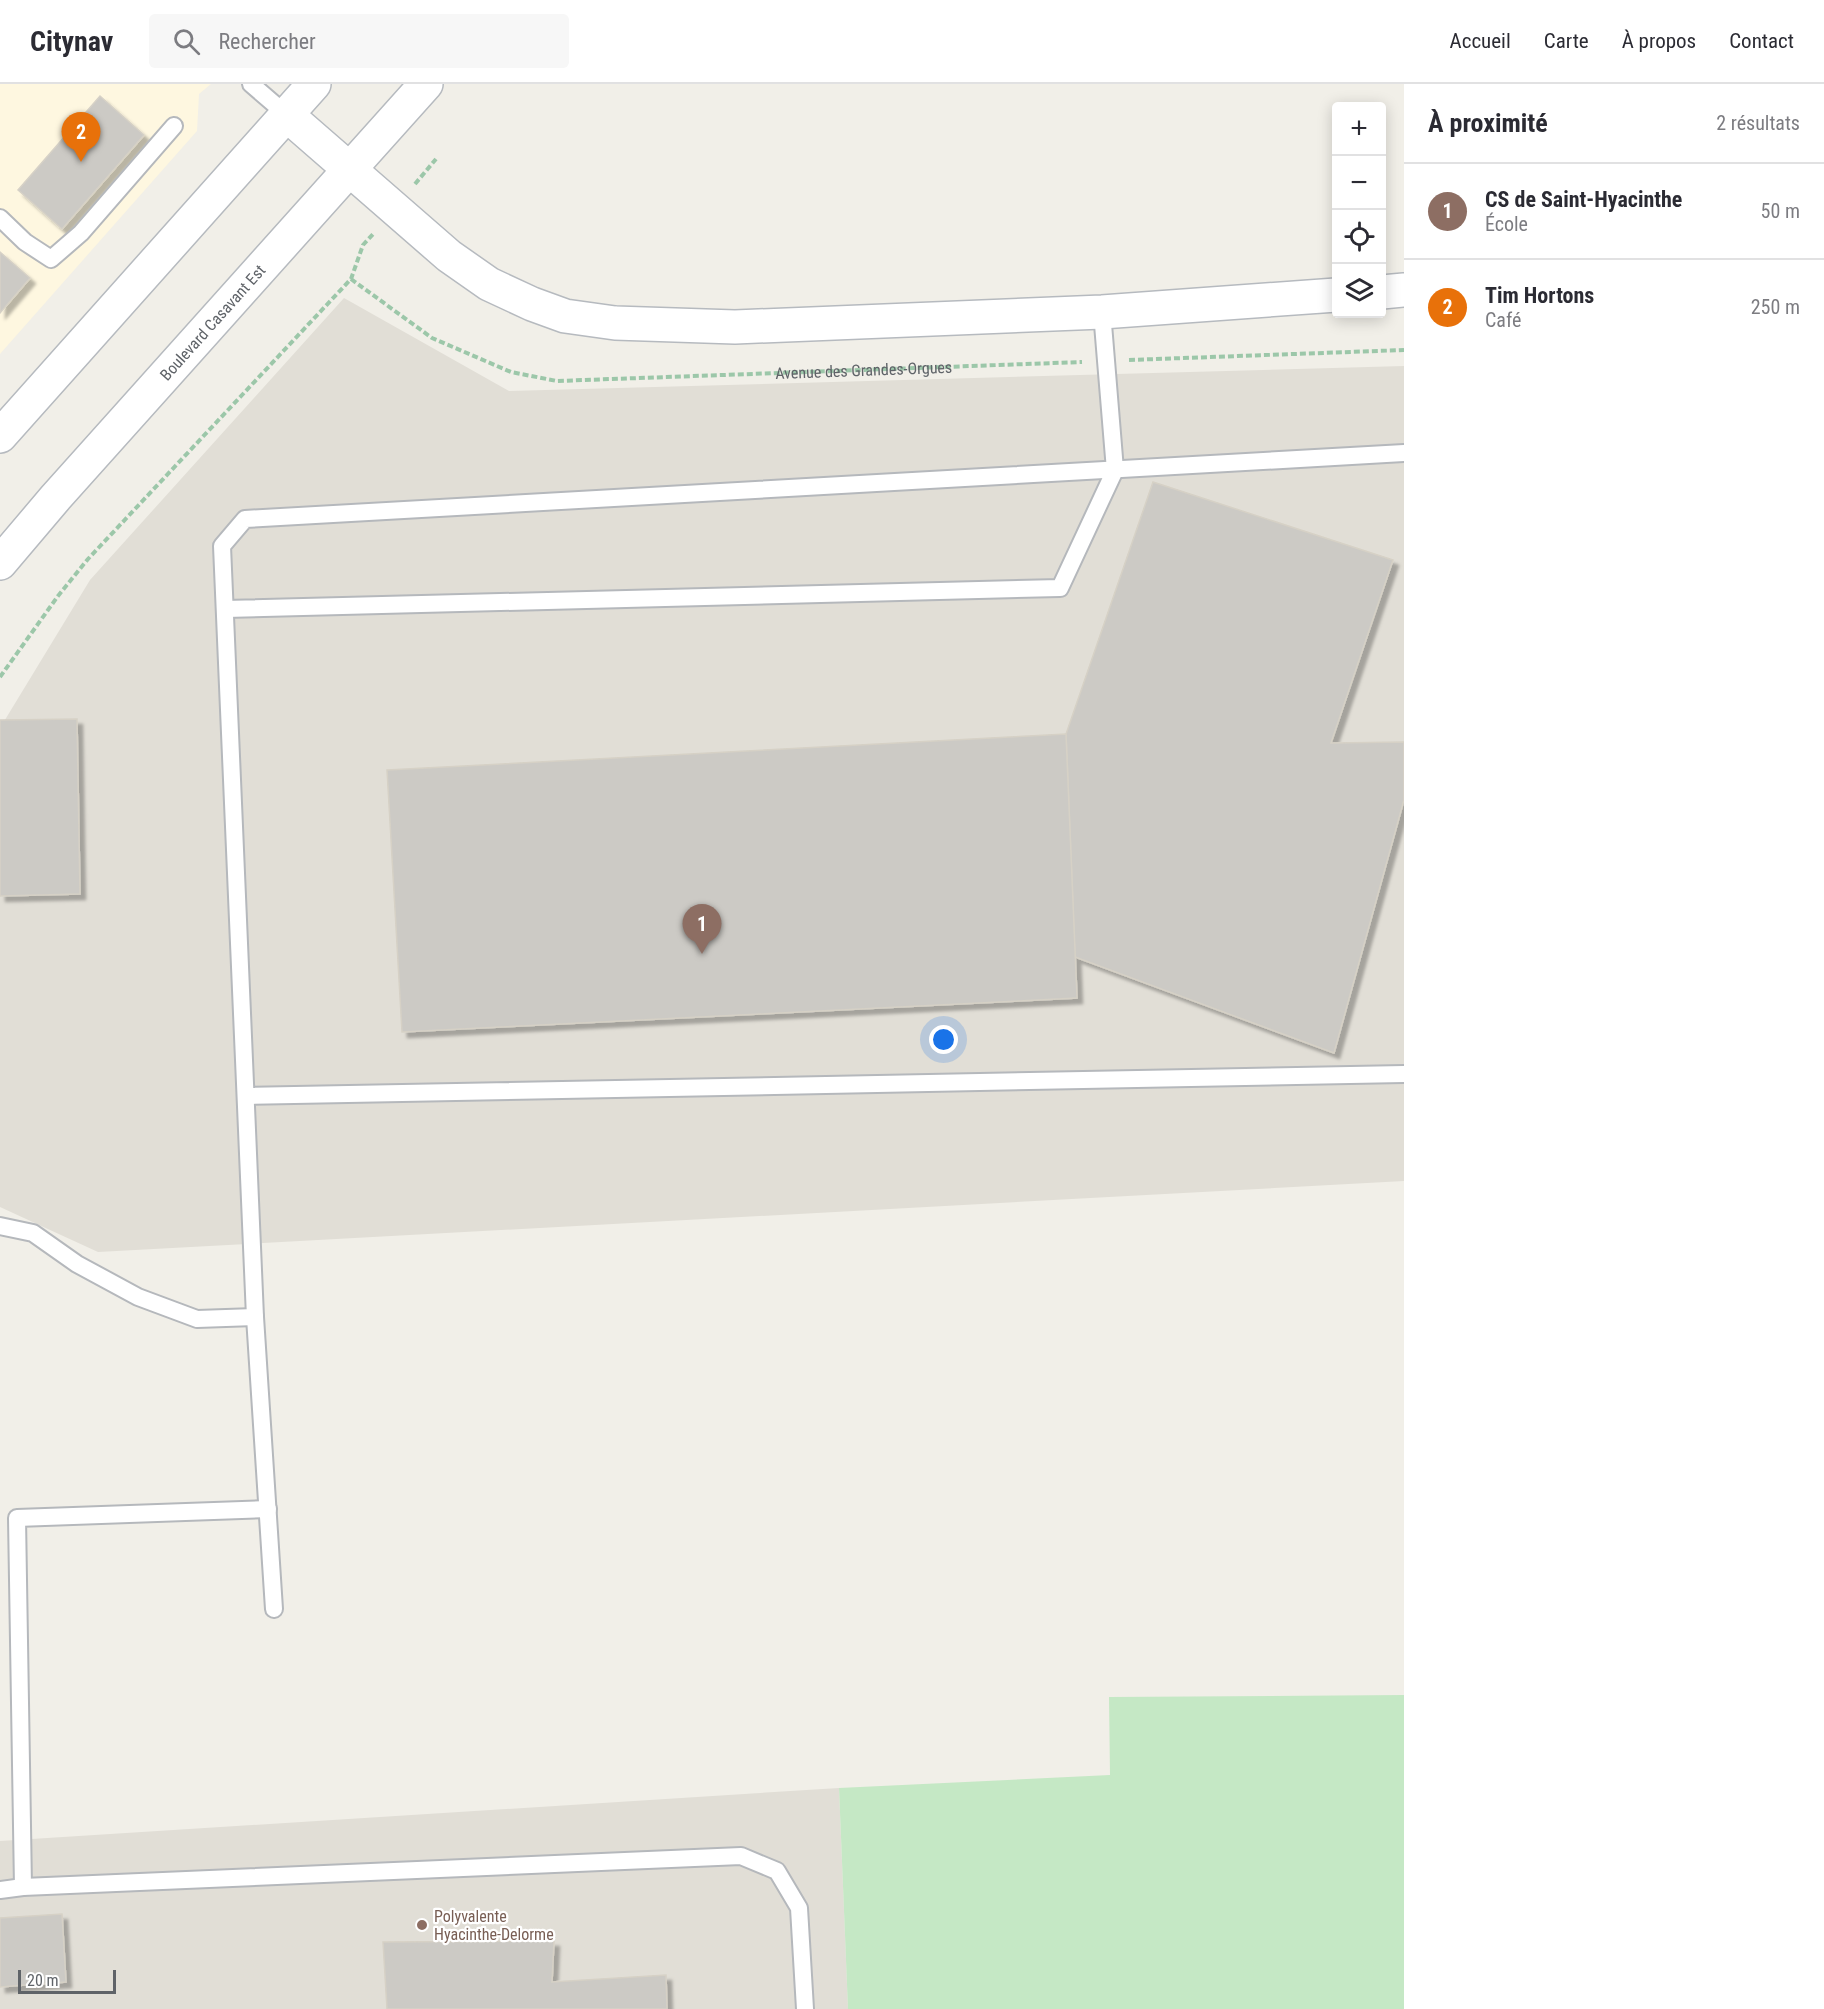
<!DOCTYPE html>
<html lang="fr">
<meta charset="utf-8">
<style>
body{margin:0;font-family:"Roboto Condensed",sans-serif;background:#f7f7f7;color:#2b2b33}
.controls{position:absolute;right:18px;top:18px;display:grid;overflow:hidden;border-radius:6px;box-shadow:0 3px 15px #0003}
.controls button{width:54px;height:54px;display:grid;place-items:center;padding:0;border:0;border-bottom:2px solid #e1e1e2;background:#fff;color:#2b2b33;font:30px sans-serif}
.scale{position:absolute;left:18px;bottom:15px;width:98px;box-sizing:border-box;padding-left:6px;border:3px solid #5f6368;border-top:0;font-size:16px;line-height:21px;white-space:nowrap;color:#5f6368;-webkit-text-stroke:4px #fff;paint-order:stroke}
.you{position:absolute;left:944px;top:956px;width:21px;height:21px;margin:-15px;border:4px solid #fff;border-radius:50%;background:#1a73e8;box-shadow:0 0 0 9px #1a73e833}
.badge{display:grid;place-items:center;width:39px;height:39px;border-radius:50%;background:#7c3aed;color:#fff;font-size:20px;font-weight:700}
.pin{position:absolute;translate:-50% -50px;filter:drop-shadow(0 2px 3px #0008)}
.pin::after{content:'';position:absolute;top:32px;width:21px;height:18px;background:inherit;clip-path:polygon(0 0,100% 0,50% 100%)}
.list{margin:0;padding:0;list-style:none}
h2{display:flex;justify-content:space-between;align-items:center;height:78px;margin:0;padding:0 24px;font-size:26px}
h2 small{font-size:20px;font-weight:400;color:#7c7c81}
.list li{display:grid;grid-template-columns:39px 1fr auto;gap:18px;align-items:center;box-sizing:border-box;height:96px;padding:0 24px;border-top:2px solid #e1e1e2}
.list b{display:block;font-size:22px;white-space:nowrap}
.list p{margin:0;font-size:20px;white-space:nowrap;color:#7c7c81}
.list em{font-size:20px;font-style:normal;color:#7c7c81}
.icon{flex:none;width:33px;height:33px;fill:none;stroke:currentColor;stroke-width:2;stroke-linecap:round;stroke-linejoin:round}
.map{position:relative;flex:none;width:1404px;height:1925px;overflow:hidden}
header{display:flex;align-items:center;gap:36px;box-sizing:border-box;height:84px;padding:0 30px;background:#fff;border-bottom:2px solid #e1e1e2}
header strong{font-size:28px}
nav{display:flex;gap:33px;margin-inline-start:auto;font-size:21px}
.search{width:420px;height:54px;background:#f7f7f7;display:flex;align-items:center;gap:15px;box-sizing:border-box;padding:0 21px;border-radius:6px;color:#7c7c81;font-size:22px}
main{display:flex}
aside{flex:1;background:#fff}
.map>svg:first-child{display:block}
.commercial{fill:#fef7e0}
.education{fill:#e1ded6}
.green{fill:#c5e8c5}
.building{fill:#cccac5;stroke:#d6d1c6;stroke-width:1.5;filter:url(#shadow)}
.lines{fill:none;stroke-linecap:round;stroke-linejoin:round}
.lane-casing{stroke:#b5b8bc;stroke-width:20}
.secondary-casing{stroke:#b6babf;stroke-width:36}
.path{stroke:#9cc7a9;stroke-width:4;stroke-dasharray:6 3;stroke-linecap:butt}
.lane{stroke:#fff;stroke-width:16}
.secondary{stroke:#fff;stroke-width:33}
.education-dot{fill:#8d6e63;stroke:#fff;stroke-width:2}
.labels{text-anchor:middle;stroke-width:4.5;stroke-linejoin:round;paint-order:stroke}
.street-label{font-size:16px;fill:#5f6368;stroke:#fff}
.education-label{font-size:16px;fill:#785e54;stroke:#fff;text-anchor:start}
</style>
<header>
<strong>Citynav</strong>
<div class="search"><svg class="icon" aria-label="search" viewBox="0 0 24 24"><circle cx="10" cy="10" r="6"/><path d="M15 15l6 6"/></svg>Rechercher</div>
<nav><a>Accueil</a><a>Carte</a><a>À propos</a><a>Contact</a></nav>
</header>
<main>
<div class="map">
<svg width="1404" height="1925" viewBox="0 0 1404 1925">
<defs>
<filter id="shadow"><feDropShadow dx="5.5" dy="5.5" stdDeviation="1.5" flood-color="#0004"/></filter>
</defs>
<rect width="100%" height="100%" fill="#f1efe8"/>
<path class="commercial" d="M 0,0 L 211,0 L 199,10 L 197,47 L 0,270 Z"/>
<g class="education">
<path d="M 344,214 L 509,307 L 1404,282 L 1404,1097 L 98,1168 L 0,1123 L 0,644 L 90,496 Z"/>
<path d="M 839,1704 L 848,1925 L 0,1925 L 0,1757 Z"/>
</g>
<path class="green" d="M 1404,1611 L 1404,1925 L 848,1925 L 839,1704 L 1110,1691 L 1109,1613 Z"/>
<g class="building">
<path d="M 100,12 L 144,51 L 62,145 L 18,106 Z"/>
<path d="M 0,168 L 30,194 L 0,229 Z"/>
<path d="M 1153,398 L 1393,476 L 1331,659 L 1404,658 L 1404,716 L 1334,969 L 1075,873 L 1066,650 Z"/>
<path d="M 77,635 L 80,810 L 0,812 L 0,636 Z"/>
<path d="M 1066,650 L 1077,914 L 402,948 L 387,686 Z"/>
<path d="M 62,1830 L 66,1898 L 0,1903 L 0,1834 Z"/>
<path d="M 554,1857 L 552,1898 L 666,1891 L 667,1925 L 387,1925 L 383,1858 Z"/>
</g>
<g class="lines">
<g class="lane-casing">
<g id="lane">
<path d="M 251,0 L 287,31"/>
<path d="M 0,134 L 25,158 L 51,175 L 81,149 L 174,42"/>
<path d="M 225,525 L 1060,504 L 1115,386 L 1102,228"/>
<path d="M 246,1012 L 1404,990"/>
<path d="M 0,1142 L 33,1149 L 77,1180 L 138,1213 L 197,1235 L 255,1233"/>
<path d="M 274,1525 L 255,1233 L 222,462 L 245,435 L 1404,369"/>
<path d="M 23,1803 L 17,1434 L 268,1425"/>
<path d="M 0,1806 L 23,1803 L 741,1772 L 777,1787 L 799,1824 L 805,1925"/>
</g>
</g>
<g class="secondary-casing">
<g id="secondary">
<path d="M 287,31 L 449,172 L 489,200 L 532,220 L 565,232 L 615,239 L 735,243 L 1102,228 L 1336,211"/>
<path d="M 1382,208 L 1404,206"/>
<path d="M 0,352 L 314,0"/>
<path id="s2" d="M 0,479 L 56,413 L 426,0"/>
</g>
</g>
<g class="path">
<path d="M 415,100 L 436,75"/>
<path id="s1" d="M 351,195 L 432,254 L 511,288 L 557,297 L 1082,278"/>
<path d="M 1129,276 L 1404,266"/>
<path d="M 0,593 L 58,512 L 88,475 L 351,195 L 363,161 L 374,149"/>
</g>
<use href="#lane" class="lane"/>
<use href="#secondary" class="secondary"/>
</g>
<circle class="education-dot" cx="422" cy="1841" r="6"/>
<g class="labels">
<g class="street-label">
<text dy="6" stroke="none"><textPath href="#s2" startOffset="321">Boulevard Casavant Est</textPath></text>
<text dy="6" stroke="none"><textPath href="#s1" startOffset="540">Avenue des Grandes-Orgues</textPath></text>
</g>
<g class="education-label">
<text x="434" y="1838">Polyvalente<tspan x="434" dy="18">Hyacinthe-Delorme</tspan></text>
</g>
</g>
</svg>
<div class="controls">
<button>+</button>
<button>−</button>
<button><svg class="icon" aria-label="locate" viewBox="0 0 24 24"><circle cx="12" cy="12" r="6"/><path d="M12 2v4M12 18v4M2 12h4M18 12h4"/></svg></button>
<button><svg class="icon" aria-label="layers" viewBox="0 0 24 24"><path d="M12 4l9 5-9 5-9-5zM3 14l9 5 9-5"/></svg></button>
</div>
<div class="scale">20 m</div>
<div class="you"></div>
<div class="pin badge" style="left:702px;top:870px;background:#8d6e63">1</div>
<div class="pin badge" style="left:81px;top:78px;background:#e8710a">2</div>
</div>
<aside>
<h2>À proximité<small>2 résultats</small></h2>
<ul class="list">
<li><span class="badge" style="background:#8d6e63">1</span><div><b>CS de Saint-Hyacinthe</b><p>École</p></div><em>50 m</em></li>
<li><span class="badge" style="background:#e8710a">2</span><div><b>Tim Hortons</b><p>Café</p></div><em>250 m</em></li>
</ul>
</aside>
</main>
